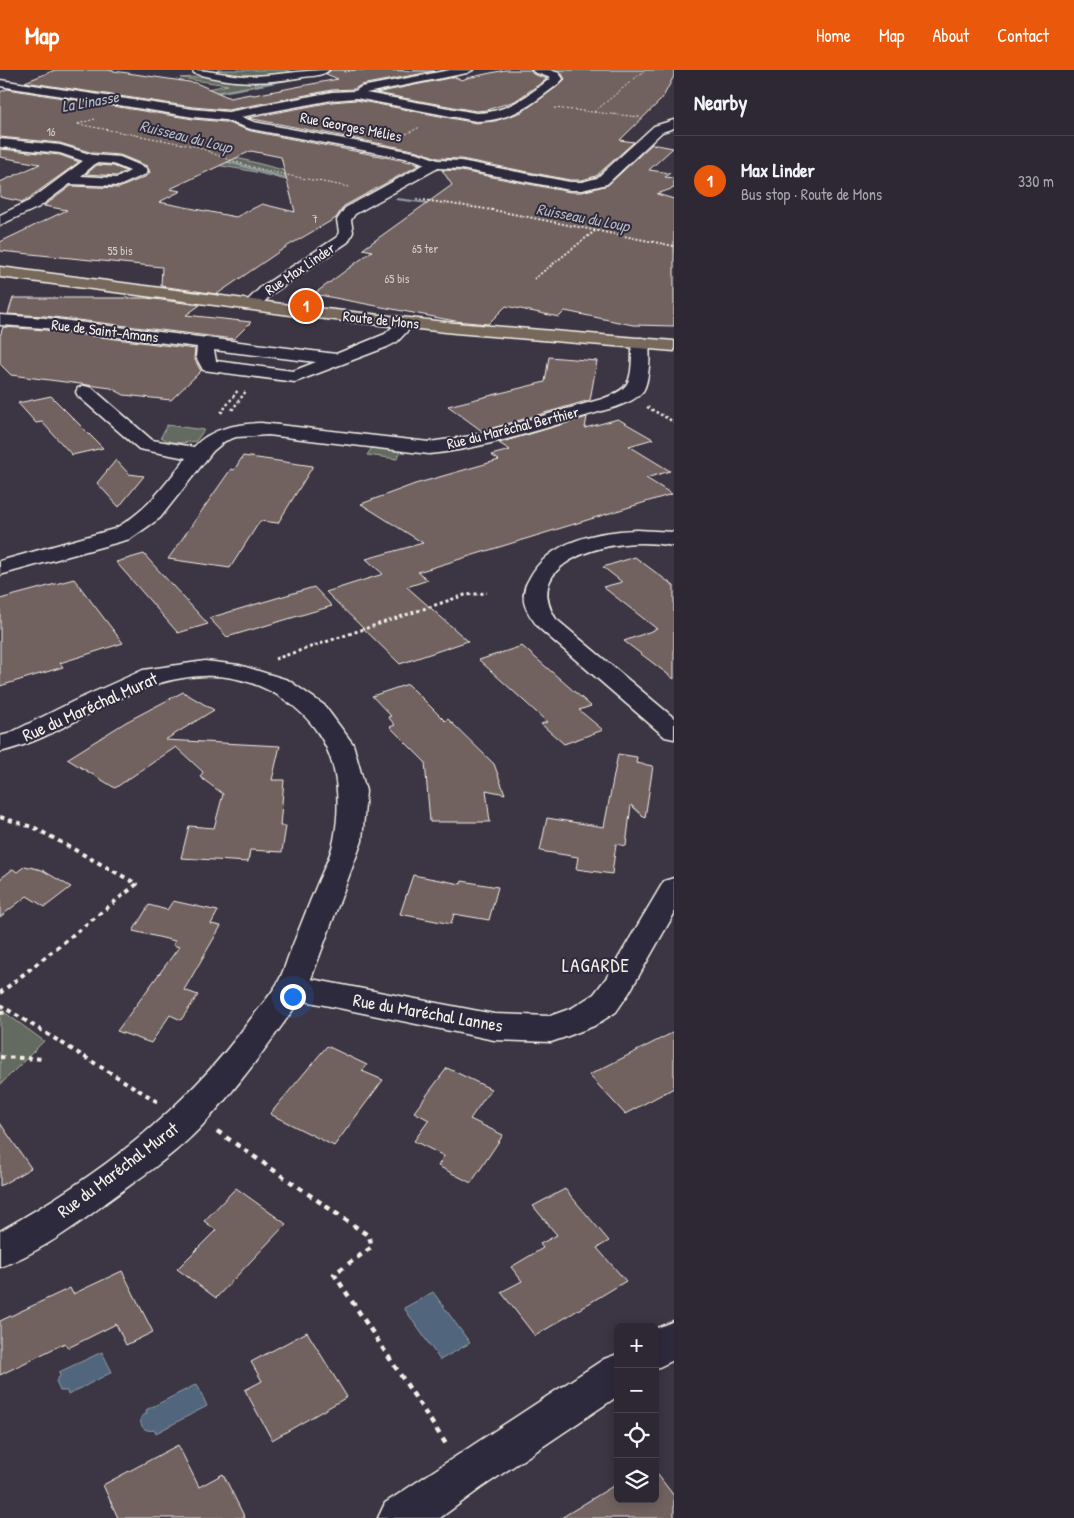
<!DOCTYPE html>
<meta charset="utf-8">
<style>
body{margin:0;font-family:"Patrick Hand",sans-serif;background:#35303b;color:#f1f3f6}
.controls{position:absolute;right:15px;bottom:15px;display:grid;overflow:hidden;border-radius:8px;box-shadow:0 2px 12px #0003}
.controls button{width:45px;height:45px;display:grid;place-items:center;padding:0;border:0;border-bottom:1px solid #48444e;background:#2d2833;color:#f1f3f6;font:25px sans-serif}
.you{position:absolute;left:292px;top:926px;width:18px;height:18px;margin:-12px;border:4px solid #fff;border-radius:50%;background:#1a73e8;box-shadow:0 0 0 8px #1a73e833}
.badge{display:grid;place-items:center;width:32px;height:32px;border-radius:50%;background:#ea580c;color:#fff;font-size:16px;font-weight:700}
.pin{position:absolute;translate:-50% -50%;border:2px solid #fff;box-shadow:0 1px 5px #0006}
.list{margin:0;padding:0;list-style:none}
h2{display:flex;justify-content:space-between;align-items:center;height:65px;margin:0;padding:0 20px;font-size:21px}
h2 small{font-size:16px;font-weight:400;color:#a7a6ac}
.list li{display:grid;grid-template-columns:32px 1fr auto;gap:15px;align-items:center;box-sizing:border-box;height:90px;padding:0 20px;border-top:1px solid #48444e}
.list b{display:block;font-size:19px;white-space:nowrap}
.list p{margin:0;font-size:16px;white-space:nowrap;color:#a7a6ac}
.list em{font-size:16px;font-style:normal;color:#a7a6ac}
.icon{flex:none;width:28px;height:28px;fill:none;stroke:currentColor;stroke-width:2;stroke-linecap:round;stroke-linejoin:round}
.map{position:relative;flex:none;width:674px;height:1448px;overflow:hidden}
header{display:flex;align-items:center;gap:30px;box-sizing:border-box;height:70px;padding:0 25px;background:#ea580c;color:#fff}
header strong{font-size:24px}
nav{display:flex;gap:28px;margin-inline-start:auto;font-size:18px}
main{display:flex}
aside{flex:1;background:#2d2833}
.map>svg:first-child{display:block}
.green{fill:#636b5e;stroke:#acaea3}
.water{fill:#51667c;stroke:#929ea7}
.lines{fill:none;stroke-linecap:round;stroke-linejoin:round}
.stream{fill:#929ea7;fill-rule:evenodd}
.building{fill:#71625f;stroke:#f4f1e8;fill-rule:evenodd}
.minor-casing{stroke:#f4f1e8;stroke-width:3}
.major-casing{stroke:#f4f1e8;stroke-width:3}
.path-far5{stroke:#f4f1e8;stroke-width:1;stroke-dasharray:2 2;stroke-linecap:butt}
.path-far4{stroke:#f4f1e8;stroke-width:2;stroke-dasharray:2 2;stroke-linecap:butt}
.path-far3{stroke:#f4f1e8;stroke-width:2.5;stroke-dasharray:2.5 2.5;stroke-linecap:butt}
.path-far2{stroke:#f4f1e8;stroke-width:3;stroke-dasharray:3 3;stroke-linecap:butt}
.path-far1{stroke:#f4f1e8;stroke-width:4;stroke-dasharray:4.5 4.5;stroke-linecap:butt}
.path{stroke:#f4f1e8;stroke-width:4.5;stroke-dasharray:5.5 5.5;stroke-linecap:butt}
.minor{fill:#2f2a3d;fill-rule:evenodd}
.major{fill:#76695c;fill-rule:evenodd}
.labels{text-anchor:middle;stroke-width:4;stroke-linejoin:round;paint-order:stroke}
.far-number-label{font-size:12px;fill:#d3cdc6}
.far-street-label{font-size:15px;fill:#f4f1e8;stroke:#2f2a3d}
.far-water-label{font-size:16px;font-style:italic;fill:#b3b9bd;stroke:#2f2a3d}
.street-label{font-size:18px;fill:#f4f1e8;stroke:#2f2a3d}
.neighbourhood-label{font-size:19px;letter-spacing:1px;fill:#f4f1e8;stroke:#2f2a3d}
</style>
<header>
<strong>Map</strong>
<nav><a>Home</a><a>Map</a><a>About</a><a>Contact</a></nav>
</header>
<main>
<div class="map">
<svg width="674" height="1448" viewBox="0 0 674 1448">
<rect width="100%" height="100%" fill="#3c3544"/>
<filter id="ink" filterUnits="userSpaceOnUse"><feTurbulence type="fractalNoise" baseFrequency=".02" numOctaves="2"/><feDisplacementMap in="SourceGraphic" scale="10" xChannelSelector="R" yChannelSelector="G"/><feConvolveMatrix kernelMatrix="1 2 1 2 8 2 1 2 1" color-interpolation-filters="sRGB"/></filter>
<g filter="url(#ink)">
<g class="green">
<path d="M 217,0 L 284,0 L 302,3 L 275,8 L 219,6 L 227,3 L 226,1 Z"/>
<path d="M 211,6 L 285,10 L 156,33 L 146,31 L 228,15 L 180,8 Z"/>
<path d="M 218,83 L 287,101 L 317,118 L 251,101 L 216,95 Z"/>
<path d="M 167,355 L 204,360 L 196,371 C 184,373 171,375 161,367 Z"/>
<path d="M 372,378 L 400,380 L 397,389 L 367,385 Z"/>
<path d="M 0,939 L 44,971 L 0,1015 Z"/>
</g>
<g class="water">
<path d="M 433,1222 L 470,1273 L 440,1290 L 404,1238 Z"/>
<path d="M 102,1282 L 112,1302 L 68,1325 L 67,1321 L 60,1321 L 56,1311 L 60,1306 L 59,1302 Z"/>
<path d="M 197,1314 L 207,1336 L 156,1363 L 155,1360 C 146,1362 139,1358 141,1347 L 147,1343 L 146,1340 Z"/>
</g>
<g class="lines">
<g class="stream">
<path d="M 332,0 L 339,0 L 294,10 L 292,9 Z"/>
<path d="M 287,9 L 288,11 L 206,26 L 204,25 Z"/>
<path d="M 217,88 L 219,88 L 300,111 L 296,112 L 217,90 Z"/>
<path d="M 397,128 L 438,133 L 440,134 L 438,135 L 395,130 Z"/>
</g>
</g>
<g class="building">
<path d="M 55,0 L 107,0 L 196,13 L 230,28 L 250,24 L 254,25 L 338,9 L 326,4 L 331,0 L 435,1 L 361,15 L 354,19 L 332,20 L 228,40 L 193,37 L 25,12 Z"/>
<path d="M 505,0 L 530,0 L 533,4 L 547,9 L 515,31 L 487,40 L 476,41 L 376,23 L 454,7 L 462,10 L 467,8 Z"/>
<path d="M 556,0 L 674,0 L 674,6 L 662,29 L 620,70 L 634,72 L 596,106 L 582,110 L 570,110 L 461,89 L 438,88 L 418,81 L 248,48 L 332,32 L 356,30 L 476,53 L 495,51 L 522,42 L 558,16 L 565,9 L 561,2 Z"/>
<path d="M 7,19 L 193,49 L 225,52 L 251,61 L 421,94 L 344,136 L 336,148 L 286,177 L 217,224 L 161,216 L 162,197 L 0,181 L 0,172 L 67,140 L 44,136 L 71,116 L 119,118 L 147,106 L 150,102 L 147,96 L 120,85 L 93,83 L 60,73 L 0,67 L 0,22 ZM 251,81 L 281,87 L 295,142 L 262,134 L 236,147 L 159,132 L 181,121 L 170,119 Z"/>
<path d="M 652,74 L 673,78 L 649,100 L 670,103 L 665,107 L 674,108 L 674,118 L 657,124 L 674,129 L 674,256 L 633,255 L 565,241 L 559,247 L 506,236 L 488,254 L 455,251 L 314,224 L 372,181 L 363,179 L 452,115 L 442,100 L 461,101 L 570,122 L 582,122 L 608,115 Z"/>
<path d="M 0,79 L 60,85 L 79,92 L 23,132 L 0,127 L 0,112 L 40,94 L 0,87 Z"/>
<path d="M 97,95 L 113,96 L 126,101 L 117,106 L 86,104 Z"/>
<path d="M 13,228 L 146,228 L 200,235 L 186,245 L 251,252 L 234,269 L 45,246 L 8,244 Z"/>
<path d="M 3,257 L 45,260 L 195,279 L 194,288 L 201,301 L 171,330 L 124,325 L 111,318 L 11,305 L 0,294 L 0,266 Z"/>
<path d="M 549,287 L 597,291 L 590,330 L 482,361 L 448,336 L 545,312 Z"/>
<path d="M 51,326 L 103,378 L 72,385 L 42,352 L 36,353 L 18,333 Z"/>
<path d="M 587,347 L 585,358 L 618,349 L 653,369 L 629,376 L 670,401 L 646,408 L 672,424 L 418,502 L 428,510 L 407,517 L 468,571 L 400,594 L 326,522 L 383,504 L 366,489 L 423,473 L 361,434 L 415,414 L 499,390 L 491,385 L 510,380 L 499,373 Z"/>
<path d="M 243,386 L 313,396 L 278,453 L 260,451 L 230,498 L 168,489 L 231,399 L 234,400 Z"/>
<path d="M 116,390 L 129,404 L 144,406 L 119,437 L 97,413 Z"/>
<path d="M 144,484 L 150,491 L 208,554 L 178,563 L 116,492 Z"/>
<path d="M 635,487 L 674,516 L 674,609 L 624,571 L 657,559 L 603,517 L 622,512 L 603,497 Z"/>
<path d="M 74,509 L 123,573 L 60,593 L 63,597 L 0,616 L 0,529 Z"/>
<path d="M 314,517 L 332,536 L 227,567 L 209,548 Z"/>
<path d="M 522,576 L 591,636 L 579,640 L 603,660 L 564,674 L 541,654 L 547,652 L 479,590 Z"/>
<path d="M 408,614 L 445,651 L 448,649 L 494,694 L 505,724 L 486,720 L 490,752 L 430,752 L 425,692 L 390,657 L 395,655 L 388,647 L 391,646 L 372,626 Z"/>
<path d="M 183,622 L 214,640 L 165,670 L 280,676 L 272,710 L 284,710 L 280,756 L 286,756 L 282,782 L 250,780 L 248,792 L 181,788 L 189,756 L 214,758 L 223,724 L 200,707 L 203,702 L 176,677 L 115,718 L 67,689 L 126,652 Z"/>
<path d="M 618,684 L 637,687 L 636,693 L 653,696 L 645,748 L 631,735 L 626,776 L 616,774 L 612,804 L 576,799 L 578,787 L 540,781 L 547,748 L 604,757 Z"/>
<path d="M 25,796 L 42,800 L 71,817 L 45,837 L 27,826 L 0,847 L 0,809 L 13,799 L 17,802 Z"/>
<path d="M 413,805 L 461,814 L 462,811 L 498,817 L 489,850 L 454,844 L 451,854 L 400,844 Z"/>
<path d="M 173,831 L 218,841 L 211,854 L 221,856 L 184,920 L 198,925 L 181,950 L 170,945 L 151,973 L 117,961 L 179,877 L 173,875 L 175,871 L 133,861 L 149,835 L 167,840 Z"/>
<path d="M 674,962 L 674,1018 L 625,1044 L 589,1005 Z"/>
<path d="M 327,976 L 367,995 L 362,1001 L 383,1010 L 334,1076 L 270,1044 Z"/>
<path d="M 447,998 L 491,1019 L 470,1049 L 503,1065 L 471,1113 L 438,1096 L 444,1086 L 414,1071 L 429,1050 L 414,1042 Z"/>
<path d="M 0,1053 L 31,1098 L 0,1116 Z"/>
<path d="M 236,1118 L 286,1154 L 216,1228 L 177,1199 L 216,1160 L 204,1151 Z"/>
<path d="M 565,1119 L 609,1171 L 597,1178 L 626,1211 L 535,1266 L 501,1222 L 522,1211 L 511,1197 L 543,1178 L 540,1174 L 557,1165 L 533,1136 Z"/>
<path d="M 122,1201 L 153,1262 L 126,1275 L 116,1254 L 68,1278 L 65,1273 L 0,1305 L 0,1251 L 70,1218 L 73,1224 Z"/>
<path d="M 307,1262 L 347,1327 L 272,1370 L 245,1320 L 262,1311 L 251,1292 Z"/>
<path d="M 178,1375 L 199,1417 L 223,1404 L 245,1448 L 118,1448 L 103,1415 Z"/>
<path d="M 655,1401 L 674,1426 L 674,1448 L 561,1448 L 618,1413 L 618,1429 L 655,1429 Z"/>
</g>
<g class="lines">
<g class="minor-casing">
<g id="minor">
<path d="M 193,0 C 211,0 229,6 247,6 C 275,6 301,0 329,0 C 323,6 311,6 303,7 C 265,14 231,14 194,3 Z"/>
<path d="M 450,0 L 473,0 L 467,3 L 366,23 L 476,43 C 507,43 527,26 551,8 L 534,2 L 532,0 L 550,0 L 559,3 L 563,9 C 558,15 551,19 545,24 C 523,41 503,51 476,51 L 356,28 L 332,30 L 241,47 L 254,52 L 418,83 L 438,90 L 461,91 L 570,112 L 582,112 L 597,108 L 654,56 L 674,50 L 674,58 L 662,62 L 607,114 L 582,120 L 570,120 L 461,99 L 438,98 L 355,144 L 351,150 L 353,162 L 348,172 L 273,223 L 257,239 L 245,239 L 243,235 L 261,217 L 337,167 L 339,162 L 337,150 L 345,138 L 425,94 L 415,90 L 251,59 L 225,50 L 193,47 L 0,16 L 0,10 L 193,39 L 228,42 L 332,22 L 355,21 L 361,17 Z"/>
<path d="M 0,69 L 60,75 L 93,85 L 120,87 L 146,98 L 148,101 L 146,104 L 119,116 L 70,114 L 39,137 L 0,155 L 0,145 L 29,131 L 83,91 L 60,83 L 0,77 ZM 96,93 L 113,94 L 130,101 L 117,108 L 81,106 Z"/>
<path d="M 0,245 L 45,248 L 336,284 L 385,264 L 401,249 L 413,249 L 415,253 L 397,272 L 387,277 L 295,312 L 203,300 L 196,287 L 197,277 L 45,258 L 0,255 ZM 214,280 L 316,292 L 293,301 L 216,291 Z"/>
<path d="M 641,268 L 647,269 C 652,277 649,313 643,321 C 636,330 626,333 616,337 C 555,354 491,378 429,384 L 268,365 L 236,367 L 225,371 L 213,381 L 160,448 L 130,469 L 0,505 L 0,491 L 114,459 C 146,442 164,416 186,388 L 139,379 L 78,326 L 76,322 L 78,318 L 85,316 L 92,318 L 152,370 L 194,377 C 211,358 237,354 261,353 L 429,372 L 471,366 L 602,329 C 629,319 631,314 632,285 C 632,279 631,274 635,269 Z"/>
<path d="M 637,460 L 674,462 L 674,476 C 657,473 641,472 624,474 C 585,478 525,500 556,549 L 674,648 L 674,669 L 665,667 L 539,558 C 533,550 525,540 524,531 C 523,524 525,515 529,509 C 548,471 598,461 637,460 Z"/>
<path d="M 205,591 L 239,595 L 288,610 L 324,635 L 353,674 L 366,721 L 362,771 L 311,909 L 494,944 L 550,946 L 572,938 L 594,924 L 607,907 L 664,811 L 674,808 L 674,844 L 629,923 L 616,942 L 594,956 L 563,968 L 551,972 L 494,970 L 300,930 C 268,975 237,1019 199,1059 C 172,1087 138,1109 107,1132 C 75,1157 38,1183 0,1197 L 0,1161 C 100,1105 182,1043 250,950 C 259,938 269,927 277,914 C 283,904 286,892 290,882 C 299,860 307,838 316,817 C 322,802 331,786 334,770 C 341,734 339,691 316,660 C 292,626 246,604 204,606 C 126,608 72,665 0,682 L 0,666 L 8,664 L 74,631 L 143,600 Z"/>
<path d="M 674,1251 L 674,1290 L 655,1299 L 655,1259 Z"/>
<path d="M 618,1284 L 618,1326 L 481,1418 L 440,1448 L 378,1448 L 385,1433 L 604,1289 Z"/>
</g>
</g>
<g class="major-casing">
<path id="major" d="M 0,197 L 298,236 L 455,253 L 674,271 L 674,281 L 455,263 L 298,246 L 0,207 Z"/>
</g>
<g class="path-far5">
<path d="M 344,2 L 355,0"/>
<path d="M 554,38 L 640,47"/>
<path d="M 594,42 L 645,0"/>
<path d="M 95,49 L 77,54 L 199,77 C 245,100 299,107 349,117"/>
<path d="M 406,64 L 420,57"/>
</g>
<g class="path-far4">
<path d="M 416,129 L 493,140 L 674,176"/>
<path d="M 534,209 L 596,160"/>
</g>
<g class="path-far3">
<path d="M 647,337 L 674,352"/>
<path d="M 232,340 L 246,321"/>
<path d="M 221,343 L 238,320"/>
</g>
<path class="path-far2" d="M 275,589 L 465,525 L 487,523"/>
<g class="path-far1">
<path d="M 0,747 L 35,758 L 137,814 L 0,923"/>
<path d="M 0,935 L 158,1032"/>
<path d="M 0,943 L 9,942"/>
<path d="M 0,987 L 45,989"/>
</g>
<path class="path" d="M 217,1061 L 369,1166 L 372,1177 L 334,1204 L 446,1374"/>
<use href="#minor" class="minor"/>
<use href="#major" class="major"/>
</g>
</g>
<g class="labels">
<g class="far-number-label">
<text x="51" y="66">16</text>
<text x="315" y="153">7</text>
<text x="425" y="183">65 ter</text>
<text x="120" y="185">55 bis</text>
<text x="397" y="213">65 bis</text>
</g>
<g class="far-street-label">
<text transform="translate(351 57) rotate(11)" y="5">Rue Georges Mélies</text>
<text transform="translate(300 199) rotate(-34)" y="5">Rue Max Linder</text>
<text transform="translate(381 250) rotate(6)" y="5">Route de Mons</text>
<text transform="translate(105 261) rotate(7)" y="5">Rue de Saint-Amans</text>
<text transform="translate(513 358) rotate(-14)" y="5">Rue du Maréchal Berthier</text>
</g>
<g class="far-water-label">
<text transform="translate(90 31) rotate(-10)" y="6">La Linasse</text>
<text transform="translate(186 66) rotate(14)" y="6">Ruisseau du Loup</text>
<text transform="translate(583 147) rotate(11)" y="6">Ruisseau du Loup</text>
</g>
<g class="street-label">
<text transform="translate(90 637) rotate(-24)" y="6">Rue du Maréchal Murat</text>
<text transform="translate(428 943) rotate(10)" y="6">Rue du Maréchal Lannes</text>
<text transform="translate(118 1100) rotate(-37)" y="6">Rue du Maréchal Murat</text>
</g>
<g class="neighbourhood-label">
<text x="596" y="902">LAGARDE</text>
</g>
</g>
</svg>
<div class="controls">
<button>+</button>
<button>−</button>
<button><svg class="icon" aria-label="locate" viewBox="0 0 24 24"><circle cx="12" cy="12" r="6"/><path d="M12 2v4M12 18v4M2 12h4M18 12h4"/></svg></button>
<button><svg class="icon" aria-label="layers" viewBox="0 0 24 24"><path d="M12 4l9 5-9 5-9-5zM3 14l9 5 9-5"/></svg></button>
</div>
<div class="you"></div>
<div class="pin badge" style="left:306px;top:236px">1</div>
</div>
<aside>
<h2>Nearby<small></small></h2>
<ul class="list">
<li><span class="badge">1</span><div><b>Max Linder</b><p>Bus stop · Route de Mons</p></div><em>330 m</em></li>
</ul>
</aside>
</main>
